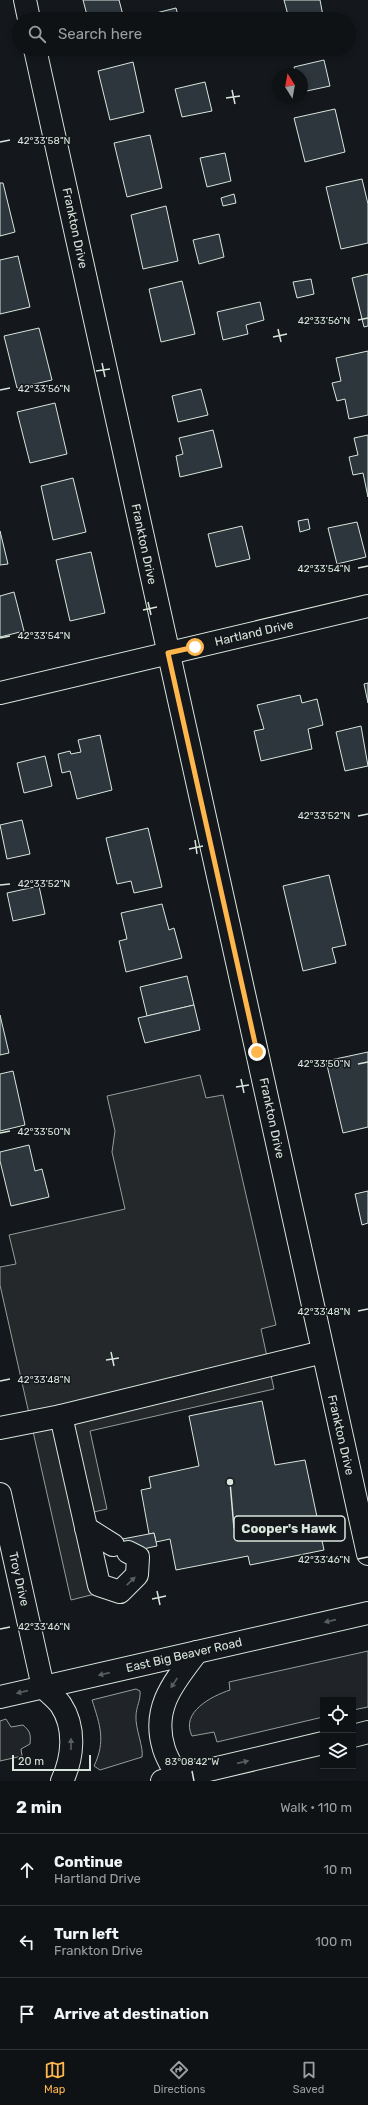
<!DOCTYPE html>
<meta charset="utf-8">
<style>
body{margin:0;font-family:Rubik,sans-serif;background:#1d2022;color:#f1f3f6}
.controls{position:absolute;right:12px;bottom:12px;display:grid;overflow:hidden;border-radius:0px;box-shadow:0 2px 6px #0003}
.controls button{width:36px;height:36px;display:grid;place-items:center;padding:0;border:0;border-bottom:1px solid #2f3234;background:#0f1215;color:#f1f3f6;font:20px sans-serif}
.compass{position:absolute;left:272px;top:68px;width:36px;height:36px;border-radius:50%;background:#0f1215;box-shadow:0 2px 6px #0003;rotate:349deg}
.scale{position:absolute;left:12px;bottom:10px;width:79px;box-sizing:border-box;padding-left:4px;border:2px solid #d8e6dc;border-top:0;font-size:11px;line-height:14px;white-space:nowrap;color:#d8e6dc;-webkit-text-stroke:3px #14181c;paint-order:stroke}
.stop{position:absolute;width:12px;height:12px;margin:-9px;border:3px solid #ffb74d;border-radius:50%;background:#fff}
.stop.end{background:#ffb74d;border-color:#fff;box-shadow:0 1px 4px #0008}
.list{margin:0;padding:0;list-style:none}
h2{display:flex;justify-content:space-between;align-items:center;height:52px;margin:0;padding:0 16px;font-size:17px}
h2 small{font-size:13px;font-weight:400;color:#9b9ea0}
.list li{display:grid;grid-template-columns:26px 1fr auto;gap:12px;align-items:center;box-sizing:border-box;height:72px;padding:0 16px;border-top:1px solid #2f3234}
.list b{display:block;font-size:15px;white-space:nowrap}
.list p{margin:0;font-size:13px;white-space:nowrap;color:#9b9ea0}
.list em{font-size:13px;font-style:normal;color:#9b9ea0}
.icon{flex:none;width:22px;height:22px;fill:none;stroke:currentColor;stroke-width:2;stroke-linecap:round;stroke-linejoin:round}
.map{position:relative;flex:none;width:368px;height:1781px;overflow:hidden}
.search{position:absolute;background:#0f1215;box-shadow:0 2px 6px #0003;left:12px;right:12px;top:12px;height:44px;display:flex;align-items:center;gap:10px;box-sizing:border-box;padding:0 14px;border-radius:22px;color:#9b9ea0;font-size:15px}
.sheet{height:268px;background:#0f1215}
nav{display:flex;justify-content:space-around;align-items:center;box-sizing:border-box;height:56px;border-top:1px solid #2f3234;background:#0f1215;font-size:11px;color:#9b9ea0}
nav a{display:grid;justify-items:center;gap:2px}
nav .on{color:#ffb74d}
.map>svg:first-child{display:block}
.green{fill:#202428;stroke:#939e99}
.parking{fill:#24282b;stroke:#939e99}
.building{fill:#2c363c;stroke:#d8e6dc}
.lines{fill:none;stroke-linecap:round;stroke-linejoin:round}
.minor-casing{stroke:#d8e6dc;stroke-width:24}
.major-casing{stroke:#d8e6dc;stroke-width:24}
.minor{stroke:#14181c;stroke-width:22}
.major{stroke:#14181c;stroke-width:22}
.oneway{fill:#59605f}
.route{stroke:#ffb74d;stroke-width:5}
.ticks{fill:none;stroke:#d8e6dc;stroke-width:1.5}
.labels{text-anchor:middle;stroke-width:3;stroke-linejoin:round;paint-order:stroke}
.street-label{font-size:12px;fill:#d8e6dc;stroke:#14181c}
.ticks-label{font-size:10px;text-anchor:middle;fill:#d8e6dc;stroke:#14181c;stroke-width:3;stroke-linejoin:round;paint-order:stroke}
.leader{fill:none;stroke:#d8e6dc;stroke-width:1.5}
.callout-dot{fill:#d8e6dc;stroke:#14181c;stroke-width:1.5}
.callout{fill:#14181c;stroke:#d8e6dc;stroke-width:1.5}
.callout-label{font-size:13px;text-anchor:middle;font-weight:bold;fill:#d8e6dc}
</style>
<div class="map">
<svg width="368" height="1781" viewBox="0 0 368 1781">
<rect width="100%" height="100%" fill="#14181c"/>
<g class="green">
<path d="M 368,1651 L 368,1707 L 353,1710 L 353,1700 L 323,1700 L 323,1717 L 217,1742 L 214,1732 L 192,1736 C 180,1712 212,1696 230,1690 L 229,1682 Z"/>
<path d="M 136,1689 L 140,1691 C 141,1700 136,1707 136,1716 C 135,1728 144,1748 142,1757 L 100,1770 L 94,1766 C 106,1741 100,1725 92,1700 Z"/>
<path d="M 6,1719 L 11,1727 L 23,1725 C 30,1731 31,1734 30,1744 L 21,1749 L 22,1756 L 0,1761 L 0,1721 Z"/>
</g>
<path class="parking" d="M 200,1075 L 206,1098 L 223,1095 L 276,1325 L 261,1329 L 274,1389 L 90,1431 L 107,1509 L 85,1514 L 103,1592 L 71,1600 L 0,1285 L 0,1267 L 16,1264 L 9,1235 L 125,1209 L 112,1152 L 115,1131 L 107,1096 Z"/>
<g class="building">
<path d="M 83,0 L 119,0 L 124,19 L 88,19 Z"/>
<path d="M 284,0 L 320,0 L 323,16 L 309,19 L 289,19 Z"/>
<path d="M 176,8 L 179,19 L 149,19 L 148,15 Z"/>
<path d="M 324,60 L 330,86 L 302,92 L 302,74 L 296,74 L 294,67 Z"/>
<path d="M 133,62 L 144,112 L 110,120 L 98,71 Z"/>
<path d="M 205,82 L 212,111 L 182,117 L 175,89 Z"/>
<path d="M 335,109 L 345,152 L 305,162 L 294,118 Z"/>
<path d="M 150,135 L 162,188 L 127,197 L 114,143 Z"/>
<path d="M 225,153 L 231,181 L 207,187 L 200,158 Z"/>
<path d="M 362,179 L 368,204 L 368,243 L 341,249 L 326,187 Z"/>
<path d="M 0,183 L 3,183 L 15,232 L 0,236 Z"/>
<path d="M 234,194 L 236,203 L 223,206 L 221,198 Z"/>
<path d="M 166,206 L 178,261 L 143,269 L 131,215 Z"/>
<path d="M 219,234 L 224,257 L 199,264 L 193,240 Z"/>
<path d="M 18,256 L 30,307 L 0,314 L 0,260 Z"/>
<path d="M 368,274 L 368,326 L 364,327 L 352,278 Z"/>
<path d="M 311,279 L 314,294 L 297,298 L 293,282 Z"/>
<path d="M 182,281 L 195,334 L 161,342 L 149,289 Z"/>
<path d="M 260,302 L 264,320 L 246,325 L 248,334 L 223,340 L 217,312 Z"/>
<path d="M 39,328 L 52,380 L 17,388 L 4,336 Z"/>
<path d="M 368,351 L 368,415 L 349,419 L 345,399 L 337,401 L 332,383 L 341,381 L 336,358 Z"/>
<path d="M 201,389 L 208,415 L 178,422 L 172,396 Z"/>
<path d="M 55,403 L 67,454 L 30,463 L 17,412 Z"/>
<path d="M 213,430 L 222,467 L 180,477 L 176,456 L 183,454 L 179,438 Z"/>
<path d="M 368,435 L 368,497 L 363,473 L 353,475 L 349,457 L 358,455 L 354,438 Z"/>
<path d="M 73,478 L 86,532 L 53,540 L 41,486 Z"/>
<path d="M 308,519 L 310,529 L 300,532 L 298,521 Z"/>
<path d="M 357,522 L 366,557 L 337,564 L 328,528 Z"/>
<path d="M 242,526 L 250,559 L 216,567 L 208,534 Z"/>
<path d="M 0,531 L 8,564 L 0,565 Z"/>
<path d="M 91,552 L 105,613 L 70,621 L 56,560 Z"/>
<path d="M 14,592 L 24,631 L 0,637 L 0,596 Z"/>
<path d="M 368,683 L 368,703 L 364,684 Z"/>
<path d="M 300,695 L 302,703 L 317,699 L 323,725 L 308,729 L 312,749 L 261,761 L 254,731 L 264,729 L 257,705 Z"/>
<path d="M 361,726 L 368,766 L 345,771 L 336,732 Z"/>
<path d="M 100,735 L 112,790 L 77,799 L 70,771 L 62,773 L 58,754 L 70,751 L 71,754 L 81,752 L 78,740 Z"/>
<path d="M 45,756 L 52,786 L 24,793 L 17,763 Z"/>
<path d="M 22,820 L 30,854 L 7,859 L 0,825 Z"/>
<path d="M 148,828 L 162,887 L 134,893 L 131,881 L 117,884 L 106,838 Z"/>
<path d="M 329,875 L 346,945 L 332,948 L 336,963 L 303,971 L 283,886 Z"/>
<path d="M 39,886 L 45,914 L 13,921 L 7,893 Z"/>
<path d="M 162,904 L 169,930 L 174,928 L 182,958 L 126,972 L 119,941 L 127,939 L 121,913 Z"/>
<path d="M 187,976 L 194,1005 L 147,1016 L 140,987 Z"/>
<path d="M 194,1005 L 200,1030 L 145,1043 L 138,1018 Z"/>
<path d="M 0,1015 L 9,1053 L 0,1055 Z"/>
<path d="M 368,1052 L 368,1127 L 343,1133 L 326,1061 Z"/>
<path d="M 13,1071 L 25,1125 L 0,1131 L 0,1074 Z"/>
<path d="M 29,1145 L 35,1171 L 42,1169 L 49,1197 L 11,1206 L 0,1161 L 0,1152 Z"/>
<path d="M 368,1191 L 368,1223 L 362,1225 L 355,1194 Z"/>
<path d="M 262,1401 L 275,1465 L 305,1460 L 324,1550 L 250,1565 L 248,1556 L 176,1570 L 170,1539 L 156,1542 L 154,1533 L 149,1534 L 141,1490 L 151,1488 L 149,1477 L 199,1466 L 189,1416 Z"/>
<path d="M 154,1533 L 157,1546 L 115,1555 L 112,1541 Z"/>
</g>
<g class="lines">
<g class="minor-casing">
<g id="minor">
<path d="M 25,0 L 29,19"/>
<path d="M 35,49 L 368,1554"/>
<path d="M 0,693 L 368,606"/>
<path d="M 61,1416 L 99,1585 L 120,1592 L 137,1575 L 138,1557 L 128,1552"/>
<path d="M 0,1428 L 61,1416 L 323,1352"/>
<path d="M 0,1494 L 43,1687"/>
<path d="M 86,1528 L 113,1545"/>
</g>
</g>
<g class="major-casing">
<g id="major">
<path d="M 43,1687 C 49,1693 57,1699 61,1705 C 76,1728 73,1758 62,1781"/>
<path d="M 0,1697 L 368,1613"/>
<path d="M 353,1736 L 368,1732"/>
<path d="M 178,1777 C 173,1768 167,1759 164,1749 C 151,1708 174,1682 197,1652"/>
<path d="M 162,1781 L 323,1743"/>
</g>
</g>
<use href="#minor" class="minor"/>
<use href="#major" class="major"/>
</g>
<defs><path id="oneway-solid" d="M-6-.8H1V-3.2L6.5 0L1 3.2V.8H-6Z"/></defs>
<g class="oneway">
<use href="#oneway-solid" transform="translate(131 1581) rotate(-44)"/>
<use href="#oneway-solid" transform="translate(330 1621) rotate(167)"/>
<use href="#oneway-solid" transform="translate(104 1674) rotate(167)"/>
<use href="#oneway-solid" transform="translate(174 1683) rotate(123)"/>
<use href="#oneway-solid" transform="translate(22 1692) rotate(167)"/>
<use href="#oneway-solid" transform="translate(71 1744) rotate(-90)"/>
<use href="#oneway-solid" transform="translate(243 1762) rotate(-13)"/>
</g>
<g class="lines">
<path class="route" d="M 195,647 L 168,653 L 257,1052"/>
</g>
<path class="ticks" d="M 232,90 L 235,104M 226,98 L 240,96M 0,142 L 10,140M 358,320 L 368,318M 278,329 L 281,342M 273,337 L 287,334M 102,363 L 105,377M 96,371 L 110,369M 0,390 L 10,388M 358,568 L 368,566M 148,602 L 151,615M 143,610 L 157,607M 0,638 L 10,636M 358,816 L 368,814M 195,840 L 197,854M 189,849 L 203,846M 0,885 L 10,884M 358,1064 L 368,1062M 241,1079 L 244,1093M 236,1087 L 249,1085M 0,1133 L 10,1131M 358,1311 L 368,1309M 111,1352 L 114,1366M 106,1360 L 119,1358M 0,1381 L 10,1379M 358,1559 L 368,1557M 157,1591 L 160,1605M 152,1599 L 166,1596M 0,1629 L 10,1627M 192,1771 L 194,1781"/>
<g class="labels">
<g class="street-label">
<text transform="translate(75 228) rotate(78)" y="4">Frankton Drive</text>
<text transform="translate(144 544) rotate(78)" y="4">Frankton Drive</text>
<text transform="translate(254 633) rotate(-13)" y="4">Hartland Drive</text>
<text transform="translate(272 1118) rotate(78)" y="4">Frankton Drive</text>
<text transform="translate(341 1435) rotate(77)" y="4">Frankton Drive</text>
<text transform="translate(19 1579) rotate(77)" y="4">Troy Drive</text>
<text transform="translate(184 1655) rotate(-13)" y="4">East Big Beaver Road</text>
</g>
</g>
<g class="ticks-label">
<text x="44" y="144">42°33'58"N</text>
<text x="324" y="324">42°33'56"N</text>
<text x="44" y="392">42°33'56"N</text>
<text x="324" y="572">42°33'54"N</text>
<text x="44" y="639">42°33'54"N</text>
<text x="324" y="819">42°33'52"N</text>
<text x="44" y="887">42°33'52"N</text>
<text x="324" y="1067">42°33'50"N</text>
<text x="44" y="1135">42°33'50"N</text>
<text x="324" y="1315">42°33'48"N</text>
<text x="44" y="1383">42°33'48"N</text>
<text x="324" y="1563">42°33'46"N</text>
<text x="44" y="1630">42°33'46"N</text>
<text x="192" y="1765">83°08'42"W</text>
</g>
<path class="leader" d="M230 1482L234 1528"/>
<circle class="callout-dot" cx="230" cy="1482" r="4"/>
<rect class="callout" x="234" y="1516" width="111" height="25" rx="4"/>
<g class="callout-label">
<text x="289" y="1533">Cooper's Hawk</text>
</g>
</svg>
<div class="controls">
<button><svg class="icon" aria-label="locate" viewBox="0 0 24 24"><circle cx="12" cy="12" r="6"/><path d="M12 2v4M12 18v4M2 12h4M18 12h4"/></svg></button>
<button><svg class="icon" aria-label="layers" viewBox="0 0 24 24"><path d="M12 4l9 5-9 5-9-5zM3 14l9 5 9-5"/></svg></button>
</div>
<svg class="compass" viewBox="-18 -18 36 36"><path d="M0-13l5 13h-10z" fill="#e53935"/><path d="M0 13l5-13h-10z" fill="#9b9ea0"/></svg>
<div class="scale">20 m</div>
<div class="stop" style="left:195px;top:647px"></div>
<div class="stop end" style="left:257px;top:1052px"></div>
<div class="search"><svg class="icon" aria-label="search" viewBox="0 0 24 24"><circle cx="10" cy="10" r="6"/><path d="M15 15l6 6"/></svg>Search here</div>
</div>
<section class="sheet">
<h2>2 min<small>Walk · 110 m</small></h2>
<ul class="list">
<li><svg class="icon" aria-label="ahead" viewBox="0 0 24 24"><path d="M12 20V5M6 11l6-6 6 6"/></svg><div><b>Continue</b><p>Hartland Drive</p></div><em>10 m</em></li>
<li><svg class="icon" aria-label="left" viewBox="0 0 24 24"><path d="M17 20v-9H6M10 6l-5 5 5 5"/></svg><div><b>Turn left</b><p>Frankton Drive</p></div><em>100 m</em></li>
<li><svg class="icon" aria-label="arrive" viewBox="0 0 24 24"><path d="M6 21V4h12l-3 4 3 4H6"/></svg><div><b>Arrive at destination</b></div></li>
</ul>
</section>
<nav>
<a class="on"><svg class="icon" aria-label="map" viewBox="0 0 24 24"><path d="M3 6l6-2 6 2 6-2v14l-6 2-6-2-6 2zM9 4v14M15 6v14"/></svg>Map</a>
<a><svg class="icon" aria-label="directions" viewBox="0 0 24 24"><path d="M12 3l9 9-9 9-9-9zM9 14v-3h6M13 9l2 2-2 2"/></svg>Directions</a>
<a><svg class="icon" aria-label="saved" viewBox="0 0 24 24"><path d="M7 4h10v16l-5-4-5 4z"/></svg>Saved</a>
</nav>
